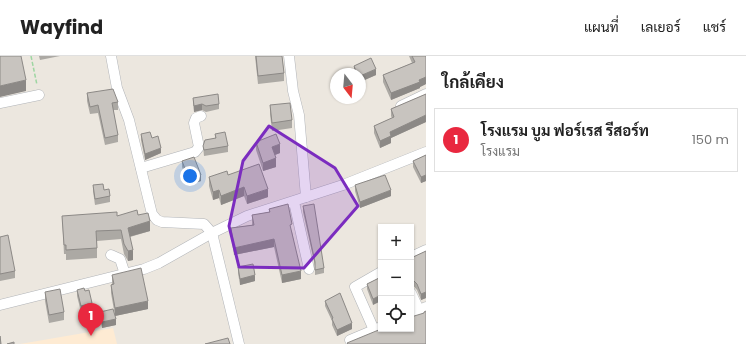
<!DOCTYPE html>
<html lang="th">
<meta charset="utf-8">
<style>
body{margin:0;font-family:Poppins,Sarabun,sans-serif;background:#f6f6f6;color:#222}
.controls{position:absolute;right:12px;bottom:12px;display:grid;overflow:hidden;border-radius:0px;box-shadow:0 1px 3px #0004}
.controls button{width:36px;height:36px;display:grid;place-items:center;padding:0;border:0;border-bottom:1px solid #e0e0e0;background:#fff;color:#222;font:20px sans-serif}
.compass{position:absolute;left:330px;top:12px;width:36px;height:36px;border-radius:50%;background:#fff;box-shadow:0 1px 3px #0004;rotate:164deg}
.you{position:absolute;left:190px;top:120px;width:14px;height:14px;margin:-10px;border:3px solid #fff;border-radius:50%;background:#1a73e8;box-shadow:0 0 0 6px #1a73e833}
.badge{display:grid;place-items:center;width:26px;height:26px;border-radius:50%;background:#e9283f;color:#fff;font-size:13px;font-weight:700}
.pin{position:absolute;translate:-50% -33px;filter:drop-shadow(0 1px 2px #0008)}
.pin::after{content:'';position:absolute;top:21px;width:14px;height:12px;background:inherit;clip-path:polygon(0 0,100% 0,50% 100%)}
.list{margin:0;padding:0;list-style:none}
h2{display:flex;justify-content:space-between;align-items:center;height:52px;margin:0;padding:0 16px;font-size:17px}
h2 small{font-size:13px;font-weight:400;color:#767676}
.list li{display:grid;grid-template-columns:26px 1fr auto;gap:12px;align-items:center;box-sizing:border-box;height:64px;margin:0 8px 8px;padding:0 8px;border:1px solid #e0e0e0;border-radius:0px}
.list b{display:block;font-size:15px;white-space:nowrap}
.list p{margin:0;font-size:13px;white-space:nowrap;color:#767676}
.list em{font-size:13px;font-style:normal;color:#767676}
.icon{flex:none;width:22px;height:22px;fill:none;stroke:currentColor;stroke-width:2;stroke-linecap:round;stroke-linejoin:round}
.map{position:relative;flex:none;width:426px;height:288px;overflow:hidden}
header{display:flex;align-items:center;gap:24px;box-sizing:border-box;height:56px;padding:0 20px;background:#fff;border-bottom:1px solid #e0e0e0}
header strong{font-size:19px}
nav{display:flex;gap:22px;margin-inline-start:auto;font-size:14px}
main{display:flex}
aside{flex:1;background:#fff}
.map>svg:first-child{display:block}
.commercial{fill:#feebd3}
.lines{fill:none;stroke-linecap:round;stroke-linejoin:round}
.minor-casing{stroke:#b1b4b8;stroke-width:11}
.path{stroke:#9ed6a2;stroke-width:1.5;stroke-dasharray:4 2;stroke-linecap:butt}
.minor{stroke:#fff;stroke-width:10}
.wall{fill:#aca9a4}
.shaded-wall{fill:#8c8986}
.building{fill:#c8c4bf;stroke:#8c8986}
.marked{fill:#7b2cbf;fill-opacity:0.2;stroke:#7b2cbf;stroke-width:3;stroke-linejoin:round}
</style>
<header>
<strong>Wayfind</strong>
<nav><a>แผนที่</a><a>เลเยอร์</a><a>แชร์</a></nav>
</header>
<main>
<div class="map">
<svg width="426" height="288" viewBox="0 0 426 288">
<rect width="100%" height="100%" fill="#ece7df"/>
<path class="commercial" d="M 113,272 L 117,288 L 20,288 Z"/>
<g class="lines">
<g class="minor-casing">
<g id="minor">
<path d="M 111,0 L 117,32 L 129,64 L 152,158 L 157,164 L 162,166 L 204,168 L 212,177 L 239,288"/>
<path d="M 289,0 L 293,35 L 299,59 L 306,141"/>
<path d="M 0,47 L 39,39"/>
<path d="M 401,50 L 426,38"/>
<path d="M 141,112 L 195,96 L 199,91 L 194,67 L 196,62 L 201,60"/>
<path d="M 294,146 L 309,213"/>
<path d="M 111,199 L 120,203 L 125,218"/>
<path d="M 411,201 L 426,194"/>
<path d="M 411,237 L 419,254"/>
<path d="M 0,249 L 144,213 L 159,207 L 212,177 L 247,160 L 343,129 L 426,96"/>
<path d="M 411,258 L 426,251"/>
<path d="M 374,274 L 355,231 L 381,216"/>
<path d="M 350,284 L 381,271"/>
</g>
</g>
<path class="path" d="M 31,0 L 37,29"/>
<use href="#minor" class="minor"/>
</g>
<g class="wall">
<path d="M 39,0 L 60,0 L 40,4 Z"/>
<path d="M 255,0 L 282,0 L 284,17 L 284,25 L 258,28 Z"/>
<path d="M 409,0 L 426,0 L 426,28 L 420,31 L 420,32 L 391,44 L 383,26 L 383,19 L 412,7 Z"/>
<path d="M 354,10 L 376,19 L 360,26 L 360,18 L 355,18 L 354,16 Z"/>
<path d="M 87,37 L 118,46 L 118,54 L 113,54 L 118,79 L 118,86 L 105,89 L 98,57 L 90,58 L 87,45 Z"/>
<path d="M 426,38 L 426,66 L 391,82 L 391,87 L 380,92 L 374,77 L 374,70 L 392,62 L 391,60 L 391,53 Z"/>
<path d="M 193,42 L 219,48 L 219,53 L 206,56 L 202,54 L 194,56 L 193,48 Z"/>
<path d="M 270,49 L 292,64 L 292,72 L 272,75 L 270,58 Z"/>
<path d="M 141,78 L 152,82 L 161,97 L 145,104 L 141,84 Z"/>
<path d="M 215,78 L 228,90 L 228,96 L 204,100 L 203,90 L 215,83 Z"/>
<path d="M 256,86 L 280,97 L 275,99 L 276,111 L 263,115 L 256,94 Z"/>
<path d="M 426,99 L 426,125 L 421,127 L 413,111 L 413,105 Z"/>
<path d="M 182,105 L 201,125 L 189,129 L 182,111 Z"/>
<path d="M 228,119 L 268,141 L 247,148 L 244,140 L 221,149 L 219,142 L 213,144 L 209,130 L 209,121 Z"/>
<path d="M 93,129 L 104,134 L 110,140 L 110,146 L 95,149 L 93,135 Z"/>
<path d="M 355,129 L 391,140 L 360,152 L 355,135 Z"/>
<path d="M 303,150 L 324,212 L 324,217 L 315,219 L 315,210 L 303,156 Z"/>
<path d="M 269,153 L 292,176 L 301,223 L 282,227 L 274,191 L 234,199 L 231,180 L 231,172 L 252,169 L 252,159 L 269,156 Z"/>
<path d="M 138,159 L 150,175 L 130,181 L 133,204 L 128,205 L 124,198 L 121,183 L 97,185 L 97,202 L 66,204 L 66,198 L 64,198 L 62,160 L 117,160 Z"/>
<path d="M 0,181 L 15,215 L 15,222 L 0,225 Z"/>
<path d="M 426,195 L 426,242 L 421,244 L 417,234 L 411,227 L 411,202 Z"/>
<path d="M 238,211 L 255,225 L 240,229 L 238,217 Z"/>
<path d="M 112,219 L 148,253 L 115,260 L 116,269 L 102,272 L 100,262 L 100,256 L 115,260 L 111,237 L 111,229 L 112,228 Z"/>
<path d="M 381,221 L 373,249 L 367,233 L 367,228 Z"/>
<path d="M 77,234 L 92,253 L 81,256 L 77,240 Z"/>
<path d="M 45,236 L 64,256 L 64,264 L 49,267 L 45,245 Z"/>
<path d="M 325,245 L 352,273 L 337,280 L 332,269 L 332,265 L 325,250 Z"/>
</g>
<g class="shaded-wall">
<path d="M 376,13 L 376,19 L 360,26 L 360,20 Z"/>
<path d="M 426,21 L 426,28 L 420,31 L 420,32 L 391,44 L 391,37 Z"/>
<path d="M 26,24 L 26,35 L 0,41 L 0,30 Z"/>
<path d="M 202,48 L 202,54 L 194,56 L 194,50 Z"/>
<path d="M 426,59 L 426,66 L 391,82 L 391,87 L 380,92 L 380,85 L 390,76 Z"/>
<path d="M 280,88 L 280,97 L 272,100 L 272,91 Z"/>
<path d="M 161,92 L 161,97 L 145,104 L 145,98 Z"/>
<path d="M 276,102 L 276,111 L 263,115 L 263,107 Z"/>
<path d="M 201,119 L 201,125 L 189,129 L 189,123 Z"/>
<path d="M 426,119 L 426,125 L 421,127 L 421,121 Z"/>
<path d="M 244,131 L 244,140 L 221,149 L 221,140 Z"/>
<path d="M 268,133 L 268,141 L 247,148 L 247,140 Z"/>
<path d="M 219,134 L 219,142 L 213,144 L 213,136 Z"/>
<path d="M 391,134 L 391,140 L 360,152 L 360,146 Z"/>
<path d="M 150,165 L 150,175 L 128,181 L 128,172 Z"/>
<path d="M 274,183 L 274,191 L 234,199 L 234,192 Z"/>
<path d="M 133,194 L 133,204 L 128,205 L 128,195 Z"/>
<path d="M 301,215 L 301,223 L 282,227 L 282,219 Z"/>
<path d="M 255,219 L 255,225 L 240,229 L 240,223 Z"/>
<path d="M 426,236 L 426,242 L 421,244 L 421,238 Z"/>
<path d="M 381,239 L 381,245 L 373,249 L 373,243 Z"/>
<path d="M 148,245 L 148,253 L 115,260 L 115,252 Z"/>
<path d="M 92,247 L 92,253 L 81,256 L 81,250 Z"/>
<path d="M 116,263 L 116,269 L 102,272 L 102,266 Z"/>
<path d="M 352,267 L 352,273 L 337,280 L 337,274 Z"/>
</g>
<g class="building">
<path d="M 0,0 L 21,0 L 26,24 L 0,30 Z"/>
<path d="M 256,0 L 282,0 L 284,17 L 258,20 Z"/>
<path d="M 412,0 L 426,0 L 426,21 L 419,24 L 420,26 L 391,37 L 383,19 L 415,6 Z"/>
<path d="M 371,2 L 376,13 L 360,20 L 360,18 L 357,18 L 354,10 Z"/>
<path d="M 113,33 L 118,46 L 112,47 L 118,79 L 105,82 L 98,49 L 90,51 L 87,37 Z"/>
<path d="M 218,38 L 219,48 L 206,50 L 202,48 L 194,50 L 193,42 Z"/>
<path d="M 426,38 L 426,59 L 390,76 L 391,80 L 380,85 L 374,70 L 394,61 L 391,53 Z"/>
<path d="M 290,47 L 292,64 L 272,67 L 270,49 Z"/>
<path d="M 150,76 L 152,82 L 158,80 L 161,92 L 145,98 L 141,78 Z"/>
<path d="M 225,76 L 228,90 L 204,94 L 203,90 L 205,84 L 216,82 L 215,78 Z"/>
<path d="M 276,78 L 280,88 L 272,91 L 276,102 L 263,107 L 256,86 Z"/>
<path d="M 426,99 L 426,119 L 421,121 L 413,105 Z"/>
<path d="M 194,101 L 201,119 L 189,123 L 182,105 Z"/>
<path d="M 259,108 L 268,133 L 247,140 L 244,131 L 221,140 L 219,134 L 213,136 L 209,121 L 227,115 L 228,119 Z"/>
<path d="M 385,119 L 391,134 L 360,146 L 355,129 Z"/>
<path d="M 103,128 L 104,134 L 109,133 L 110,140 L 95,143 L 93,129 Z"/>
<path d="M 288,148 L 292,168 L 290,169 L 301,215 L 282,219 L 274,183 L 234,192 L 231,172 L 254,169 L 252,159 L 270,156 L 269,153 Z"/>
<path d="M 314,148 L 324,212 L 315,214 L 315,206 L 303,150 Z"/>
<path d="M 137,154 L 138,159 L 148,157 L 150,165 L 128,172 L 133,194 L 128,195 L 124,188 L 121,174 L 96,175 L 97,192 L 66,194 L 66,189 L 64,189 L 62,160 L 117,156 L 117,160 Z"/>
<path d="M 8,179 L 15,215 L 0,218 L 0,181 Z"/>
<path d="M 426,195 L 426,236 L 421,238 L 417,228 L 411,222 L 411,202 Z"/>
<path d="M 253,208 L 255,219 L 240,223 L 238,211 Z"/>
<path d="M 141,212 L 148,245 L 115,252 L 111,229 L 114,228 L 112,219 Z"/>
<path d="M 381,221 L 381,239 L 373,243 L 367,228 Z"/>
<path d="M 84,232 L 85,235 L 89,234 L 92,247 L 81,250 L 77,234 Z"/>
<path d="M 60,233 L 64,256 L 49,259 L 45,236 Z"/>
<path d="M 340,237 L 352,267 L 337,274 L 332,263 L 333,262 L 325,245 Z"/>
<path d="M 113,253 L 116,263 L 102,266 L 100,256 Z"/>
<path d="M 426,255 L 426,288 L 348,288 L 347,287 L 381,273 L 411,273 L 411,261 L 424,257 L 424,256 Z"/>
<path d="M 0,280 L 1,288 L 0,288 Z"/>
<path d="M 228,282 L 230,288 L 205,288 Z"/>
<path d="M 14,286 L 14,288 L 7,288 Z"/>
</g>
<path class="marked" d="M 269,70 L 335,112 L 358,150 L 304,212 L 239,211 L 229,170 L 243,105 Z"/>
</svg>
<div class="controls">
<button>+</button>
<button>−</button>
<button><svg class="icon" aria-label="locate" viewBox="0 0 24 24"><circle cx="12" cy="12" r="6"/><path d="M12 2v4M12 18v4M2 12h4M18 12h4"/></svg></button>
</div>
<svg class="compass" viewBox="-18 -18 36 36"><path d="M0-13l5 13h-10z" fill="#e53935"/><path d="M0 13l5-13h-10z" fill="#767676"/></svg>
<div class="you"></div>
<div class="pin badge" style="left:91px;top:280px">1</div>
</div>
<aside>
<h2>ใกล้เคียง<small></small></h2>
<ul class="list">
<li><span class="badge">1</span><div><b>โรงแรม บูม ฟอร์เรส รีสอร์ท</b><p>โรงแรม</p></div><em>150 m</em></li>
</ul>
</aside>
</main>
